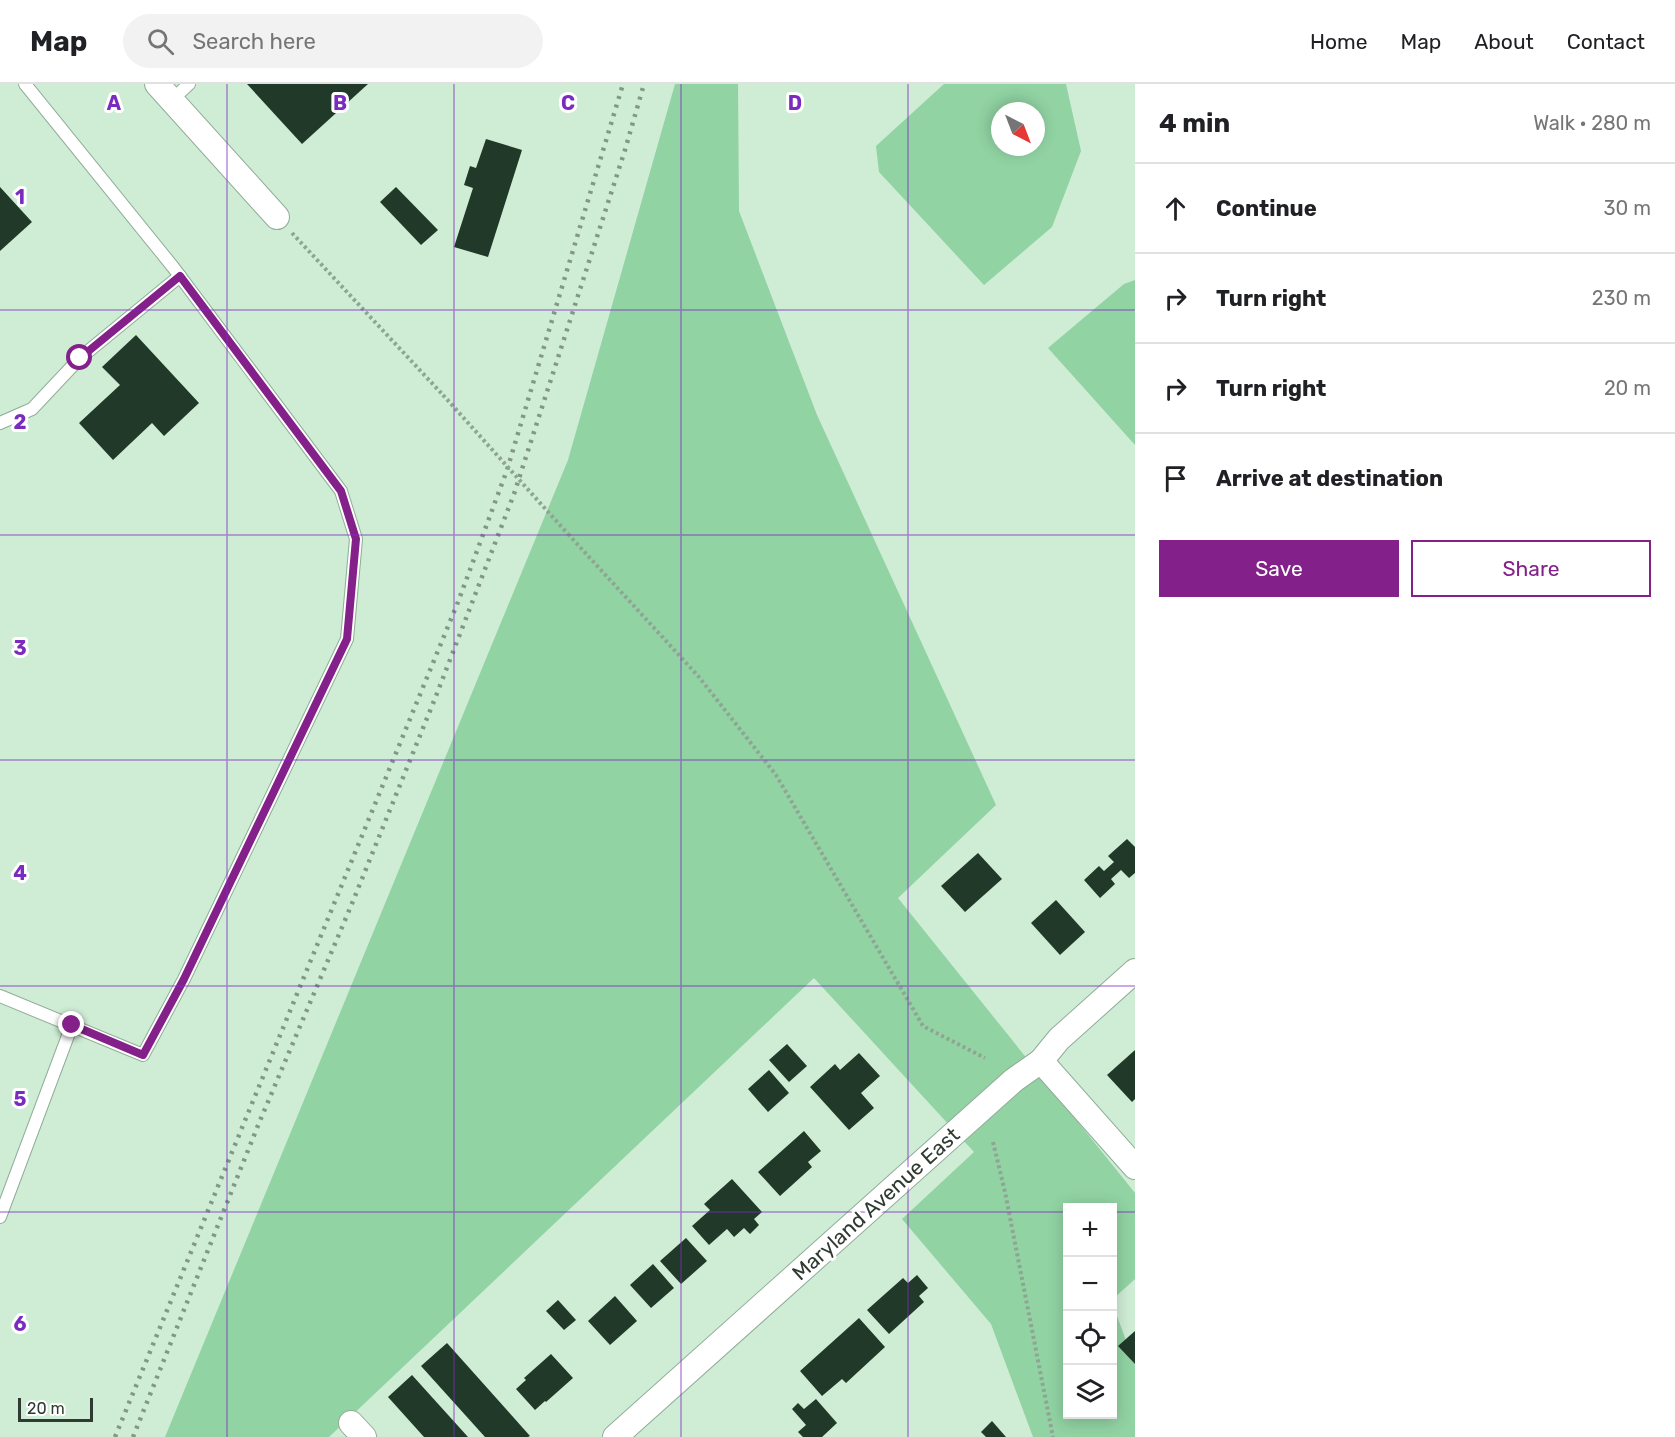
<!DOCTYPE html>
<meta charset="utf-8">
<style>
body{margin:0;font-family:Rubik,sans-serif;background:#f2f2f2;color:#202124}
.controls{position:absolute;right:18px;bottom:18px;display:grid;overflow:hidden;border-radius:0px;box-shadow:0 3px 15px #0003}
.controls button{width:54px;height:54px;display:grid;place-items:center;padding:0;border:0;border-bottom:2px solid #e0e0e0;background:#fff;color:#202124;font:30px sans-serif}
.compass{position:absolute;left:991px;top:18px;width:54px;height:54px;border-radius:50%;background:#fff;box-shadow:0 3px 15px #0003;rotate:138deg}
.scale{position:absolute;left:18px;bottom:15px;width:75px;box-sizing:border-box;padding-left:6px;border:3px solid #2f3b32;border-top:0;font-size:16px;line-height:21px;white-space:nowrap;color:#2f3b32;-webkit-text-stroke:4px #fff;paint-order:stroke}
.stop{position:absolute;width:18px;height:18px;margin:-14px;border:4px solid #842089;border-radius:50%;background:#fff}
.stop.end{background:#842089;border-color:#fff;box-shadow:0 2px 6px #0008}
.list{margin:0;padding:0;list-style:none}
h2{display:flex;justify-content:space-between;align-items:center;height:78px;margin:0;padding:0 24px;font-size:26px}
h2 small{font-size:20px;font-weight:400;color:#757577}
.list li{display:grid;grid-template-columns:39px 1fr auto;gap:18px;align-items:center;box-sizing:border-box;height:90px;padding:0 24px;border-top:2px solid #e0e0e0}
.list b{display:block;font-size:22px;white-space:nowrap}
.list em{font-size:20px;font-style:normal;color:#757577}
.actions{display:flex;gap:12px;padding:18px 24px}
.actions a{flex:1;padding:14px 0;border:2px solid #842089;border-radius:0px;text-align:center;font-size:21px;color:#842089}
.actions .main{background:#842089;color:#fff}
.icon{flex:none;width:33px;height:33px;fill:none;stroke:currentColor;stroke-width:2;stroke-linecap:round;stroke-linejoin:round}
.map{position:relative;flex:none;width:1135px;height:1353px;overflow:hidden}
header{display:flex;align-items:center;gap:36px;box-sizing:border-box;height:84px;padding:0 30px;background:#fff;border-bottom:2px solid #e0e0e0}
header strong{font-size:28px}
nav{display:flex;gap:33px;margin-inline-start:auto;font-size:21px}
.search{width:420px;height:54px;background:#f2f2f2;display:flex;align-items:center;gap:15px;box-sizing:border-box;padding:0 21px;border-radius:33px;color:#757577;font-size:22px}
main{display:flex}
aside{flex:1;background:#fff}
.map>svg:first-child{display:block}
.green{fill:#91d3a3;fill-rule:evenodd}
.building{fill:#213928}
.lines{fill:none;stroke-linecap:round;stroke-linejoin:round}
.lane-casing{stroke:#91ad98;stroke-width:14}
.street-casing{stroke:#91ad98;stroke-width:26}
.path{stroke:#8fa594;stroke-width:4;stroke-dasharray:3 3;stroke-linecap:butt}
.lane{stroke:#fff;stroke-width:12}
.street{stroke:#fff;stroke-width:24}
.rail{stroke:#829787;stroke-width:4.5;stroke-dasharray:3 6;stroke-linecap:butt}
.path-bridge{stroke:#8fa594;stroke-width:4;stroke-dasharray:3 3;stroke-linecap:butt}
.route{stroke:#842089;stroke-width:8}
.grid{fill:none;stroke:#7b2cbf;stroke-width:1.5;stroke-opacity:0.55}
.labels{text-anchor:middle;stroke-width:6;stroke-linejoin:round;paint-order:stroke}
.street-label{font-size:21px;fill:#2f3b32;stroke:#fff}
.grid-label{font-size:20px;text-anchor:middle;font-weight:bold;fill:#7b2cbf;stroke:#fff;stroke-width:6;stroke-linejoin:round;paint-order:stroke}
</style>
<header>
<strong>Map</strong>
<div class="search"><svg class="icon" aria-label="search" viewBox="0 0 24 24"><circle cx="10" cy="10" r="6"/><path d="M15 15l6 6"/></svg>Search here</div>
<nav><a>Home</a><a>Map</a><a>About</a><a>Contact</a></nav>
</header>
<main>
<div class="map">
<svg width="1135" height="1353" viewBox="0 0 1135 1353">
<rect width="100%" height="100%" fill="#cfecd5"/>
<g class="green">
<path d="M 675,0 L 738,0 L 739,127 L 817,331 L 996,721 L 898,814 L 1135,1109 L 1135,1195 L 1113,1215 L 1112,1124 L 1068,1124 L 1068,1330 L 1112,1330 L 1113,1221 L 1135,1281 L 1135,1353 L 1033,1353 L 991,1240 L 902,1135 L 974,1068 L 814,894 L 329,1353 L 165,1353 L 568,376 Z"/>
<path d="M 944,0 L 1066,0 L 1081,67 L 1052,143 L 984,201 L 879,88 L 876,62 ZM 1000,27 L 1036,27 L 1036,63 L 1000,63 Z"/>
<path d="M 1135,196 L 1135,361 L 1048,264 L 1124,200 Z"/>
</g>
<g class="building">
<path d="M 247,0 L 368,0 L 302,60 Z"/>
<path d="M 486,55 L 522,66 L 488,173 L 454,163 L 473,104 L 464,101 L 470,82 L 476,84 Z"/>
<path d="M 0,103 L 32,138 L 0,167 Z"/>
<path d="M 396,103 L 438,146 L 421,161 L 380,118 Z"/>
<path d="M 136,251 L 199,319 L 164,352 L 152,339 L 113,376 L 79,339 L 120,301 L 102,283 Z"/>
<path d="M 1127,755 L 1135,763 L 1135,789 L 1129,794 L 1121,786 L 1111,795 L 1115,800 L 1100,814 L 1084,796 L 1099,782 L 1104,787 L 1114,778 L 1108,772 Z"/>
<path d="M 978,769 L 1002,795 L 965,828 L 941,802 Z"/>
<path d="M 1056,816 L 1085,848 L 1060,871 L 1031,839 Z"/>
<path d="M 787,960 L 807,982 L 789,998 L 769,976 Z"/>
<path d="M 1135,966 L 1135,1015 L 1132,1018 L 1107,991 Z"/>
<path d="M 859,969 L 880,992 L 861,1009 L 874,1024 L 849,1046 L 810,1003 L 835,980 L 840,986 Z"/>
<path d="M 769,986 L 789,1009 L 768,1028 L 748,1005 Z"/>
<path d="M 804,1047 L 821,1067 L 808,1078 L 812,1083 L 780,1112 L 758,1088 Z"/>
<path d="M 732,1095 L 762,1128 L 754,1135 L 759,1141 L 750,1150 L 744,1144 L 734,1153 L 727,1145 L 709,1161 L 692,1142 L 710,1126 L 704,1120 Z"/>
<path d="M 686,1154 L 707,1177 L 681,1200 L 660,1177 Z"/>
<path d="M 653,1180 L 674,1204 L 651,1224 L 630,1201 Z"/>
<path d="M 917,1191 L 928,1204 L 919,1212 L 924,1218 L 889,1250 L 867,1226 L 903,1194 L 908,1199 Z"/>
<path d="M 615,1212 L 637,1237 L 610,1261 L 588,1237 Z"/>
<path d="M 558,1216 L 576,1236 L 564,1246 L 546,1227 Z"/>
<path d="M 859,1234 L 885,1263 L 846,1299 L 842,1295 L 822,1312 L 800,1287 Z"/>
<path d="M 1135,1247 L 1135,1280 L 1118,1262 Z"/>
<path d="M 447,1259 L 530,1352 L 528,1353 L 485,1353 L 421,1282 Z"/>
<path d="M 551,1270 L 573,1294 L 546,1318 L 545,1317 L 535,1326 L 516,1305 L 526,1296 L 524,1294 Z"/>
<path d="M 412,1291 L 468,1353 L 424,1353 L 388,1313 Z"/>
<path d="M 816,1315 L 837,1339 L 822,1353 L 803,1353 L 798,1348 L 806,1341 L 792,1325 L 798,1319 L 804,1325 Z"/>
<path d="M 992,1337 L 1006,1353 L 986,1353 L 981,1348 Z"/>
</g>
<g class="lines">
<g class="lane-casing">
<g id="lane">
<path d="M 172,16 L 189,0"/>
<path d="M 0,339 L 32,325 L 80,274 L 180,192"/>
<path d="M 0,912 L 143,971 L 184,895 L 347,555 L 356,455 L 341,407 L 173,183 L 25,0"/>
<path d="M 0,1133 L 72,941"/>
</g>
</g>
<g class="street-casing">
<g id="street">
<path d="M 157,0 L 277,133"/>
<path d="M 1041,977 L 1135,1083"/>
<path d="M 351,1339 L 364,1353"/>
<path d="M 615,1353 L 1014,996 L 1041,977 L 1059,955 L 1135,887"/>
</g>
</g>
<g class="path">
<path d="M 292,149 L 443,311"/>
<path d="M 568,450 L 699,593 L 776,691 L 923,942 L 985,974"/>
<path d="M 993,1058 L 1005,1108 L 1053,1353"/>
</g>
<use href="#lane" class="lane"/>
<use href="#street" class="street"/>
<g class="rail">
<path d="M 115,1353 L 458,518 L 507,386 L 623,0"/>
<path d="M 133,1353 L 259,1039 L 351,822 L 436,612 L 514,410 L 625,66 L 644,0"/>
</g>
<path class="path-bridge" d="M 443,311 L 568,450"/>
</g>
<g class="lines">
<path class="route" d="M 72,941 L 143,971 L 184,895 L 347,555 L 356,455 L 341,407 L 180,192 L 80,274"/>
</g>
<path class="grid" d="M 227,0 L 227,1353M 454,0 L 454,1353M 681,0 L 681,1353M 908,0 L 908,1353M 0,226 L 1135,226M 0,451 L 1135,451M 0,676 L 1135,676M 0,902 L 1135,902M 0,1128 L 1068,1128M 1112,1128 L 1135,1128"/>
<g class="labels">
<g class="street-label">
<text transform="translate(876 1120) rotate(-42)" y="7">Maryland Avenue East</text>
</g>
</g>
<g class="grid-label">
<text x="114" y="26">A</text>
<text x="340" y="26">B</text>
<text x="568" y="26">C</text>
<text x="795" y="26">D</text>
<text x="20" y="120">1</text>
<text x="20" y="345">2</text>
<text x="20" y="571">3</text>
<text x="20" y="796">4</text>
<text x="20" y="1022">5</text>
<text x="20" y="1247">6</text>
</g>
</svg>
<div class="controls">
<button>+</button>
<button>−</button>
<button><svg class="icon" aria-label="locate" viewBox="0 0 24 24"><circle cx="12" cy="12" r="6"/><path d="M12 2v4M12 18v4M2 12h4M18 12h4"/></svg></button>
<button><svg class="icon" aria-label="layers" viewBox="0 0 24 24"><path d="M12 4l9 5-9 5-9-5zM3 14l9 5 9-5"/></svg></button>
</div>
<svg class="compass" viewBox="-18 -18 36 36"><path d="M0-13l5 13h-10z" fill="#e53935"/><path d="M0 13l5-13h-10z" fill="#757577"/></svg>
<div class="scale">20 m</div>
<div class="stop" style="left:80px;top:274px"></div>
<div class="stop end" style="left:72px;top:941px"></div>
</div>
<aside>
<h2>4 min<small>Walk · 280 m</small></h2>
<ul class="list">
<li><svg class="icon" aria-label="ahead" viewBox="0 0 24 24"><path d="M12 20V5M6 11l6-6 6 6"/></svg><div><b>Continue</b></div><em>30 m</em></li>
<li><svg class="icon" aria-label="right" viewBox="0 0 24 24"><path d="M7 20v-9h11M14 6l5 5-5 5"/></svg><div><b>Turn right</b></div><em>230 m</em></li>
<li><svg class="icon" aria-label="right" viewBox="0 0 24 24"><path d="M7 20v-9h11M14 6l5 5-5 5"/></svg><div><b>Turn right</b></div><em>20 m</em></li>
<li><svg class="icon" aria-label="arrive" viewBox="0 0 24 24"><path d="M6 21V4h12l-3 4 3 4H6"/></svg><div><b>Arrive at destination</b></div></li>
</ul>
<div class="actions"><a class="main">Save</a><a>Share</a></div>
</aside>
</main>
